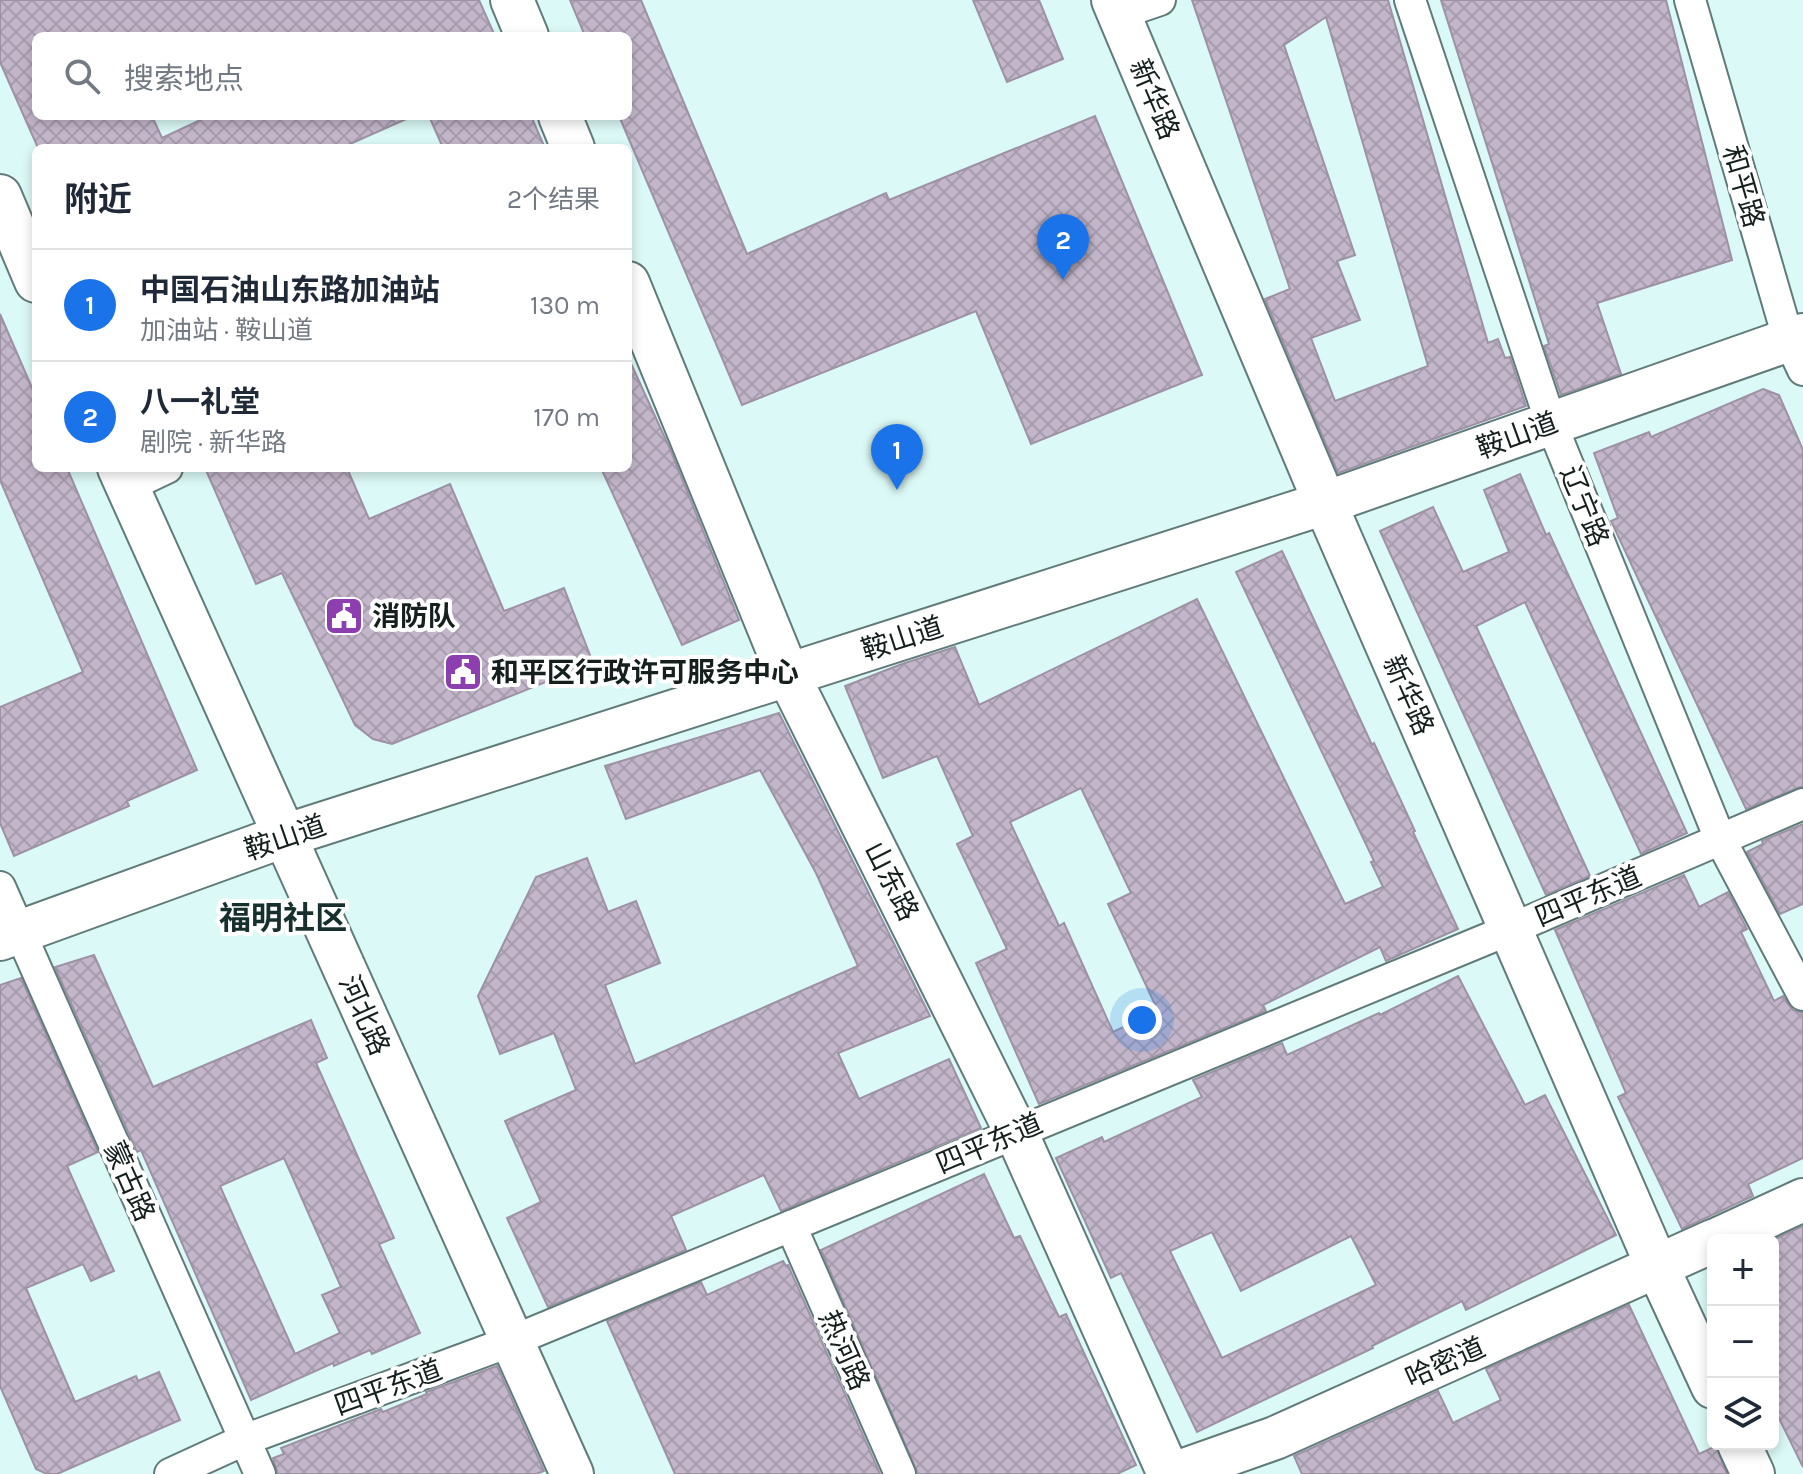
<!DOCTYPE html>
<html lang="zh">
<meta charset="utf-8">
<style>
body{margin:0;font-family:Karla,"Noto Sans SC",sans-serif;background:#f6f6f7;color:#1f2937}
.controls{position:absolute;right:24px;bottom:24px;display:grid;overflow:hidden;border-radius:12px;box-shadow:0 4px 12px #0003}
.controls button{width:72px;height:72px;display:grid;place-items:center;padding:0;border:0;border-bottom:2px solid #e0e1e3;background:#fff;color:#1f2937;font:40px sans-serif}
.you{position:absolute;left:1142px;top:1020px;width:28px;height:28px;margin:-20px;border:6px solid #fff;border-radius:50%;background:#1a73e8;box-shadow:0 0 0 12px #1a73e833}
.badge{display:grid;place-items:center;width:52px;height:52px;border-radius:50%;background:#1a73e8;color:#fff;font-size:26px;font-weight:700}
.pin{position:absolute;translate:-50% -66px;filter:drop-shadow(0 2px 4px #0008)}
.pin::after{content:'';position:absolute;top:42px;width:28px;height:24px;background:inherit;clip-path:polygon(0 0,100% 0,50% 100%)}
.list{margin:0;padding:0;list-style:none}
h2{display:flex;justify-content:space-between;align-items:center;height:104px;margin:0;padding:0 32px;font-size:34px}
h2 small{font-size:26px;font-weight:400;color:#747a83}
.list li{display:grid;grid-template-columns:52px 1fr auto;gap:24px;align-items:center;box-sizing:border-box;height:112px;padding:0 32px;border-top:2px solid #e0e1e3}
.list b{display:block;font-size:30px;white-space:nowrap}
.list p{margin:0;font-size:26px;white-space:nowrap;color:#747a83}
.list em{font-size:26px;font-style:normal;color:#747a83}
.icon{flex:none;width:44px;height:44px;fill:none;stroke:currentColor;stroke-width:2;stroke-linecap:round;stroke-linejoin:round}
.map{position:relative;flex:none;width:1803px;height:1474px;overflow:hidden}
.search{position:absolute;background:#fff;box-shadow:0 4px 12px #0003;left:32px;top:32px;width:600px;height:88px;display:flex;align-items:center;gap:20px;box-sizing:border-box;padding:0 28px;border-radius:12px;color:#747a83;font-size:30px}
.panel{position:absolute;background:#fff;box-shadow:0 4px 12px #0003;left:32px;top:144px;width:600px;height:328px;border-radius:12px}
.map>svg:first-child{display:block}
.building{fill:url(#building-cross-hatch);stroke:#9d91a4;stroke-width:2;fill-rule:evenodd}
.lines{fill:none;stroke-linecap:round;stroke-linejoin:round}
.street-casing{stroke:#607b79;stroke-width:34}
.secondary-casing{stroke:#607b79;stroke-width:46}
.street{stroke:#fff;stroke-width:30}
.secondary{stroke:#fff;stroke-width:42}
.labels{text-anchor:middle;stroke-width:8;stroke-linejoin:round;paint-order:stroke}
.street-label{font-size:28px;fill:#141f1e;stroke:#fff}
.poi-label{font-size:28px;font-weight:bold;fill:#141f1e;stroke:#fff;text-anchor:start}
.quarter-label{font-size:32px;font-weight:bold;fill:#17302e;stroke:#fff}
</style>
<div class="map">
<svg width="1803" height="1474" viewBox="0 0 1803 1474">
<defs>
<pattern id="building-cross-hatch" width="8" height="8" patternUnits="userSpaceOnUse" patternTransform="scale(2)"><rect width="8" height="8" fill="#c3b6ca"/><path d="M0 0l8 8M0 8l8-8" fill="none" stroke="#a79cad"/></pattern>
</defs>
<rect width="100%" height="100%" fill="#dbf9f6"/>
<g class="building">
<path d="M 0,0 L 479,0 L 495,36 L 36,36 L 36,116 L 152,116 L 162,138 L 209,116 L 413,116 L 341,148 L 38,148 L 0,62 Z"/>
<path d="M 570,0 L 641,0 L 747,254 L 886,193 L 889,200 L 1095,116 L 1202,375 L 1031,444 L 976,311 L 742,405 L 619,116 L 628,116 L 628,36 L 585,36 Z"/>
<path d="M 973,0 L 1039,0 L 1063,59 L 1007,82 Z"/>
<path d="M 1192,0 L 1388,0 L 1488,343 L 1498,339 L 1505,358 L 1510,357 L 1526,406 L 1338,473 L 1265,299 L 1290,289 ZM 1326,17 L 1428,366 L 1335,401 L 1311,338 L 1360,320 L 1337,261 L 1355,255 L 1284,45 Z"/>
<path d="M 1441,0 L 1666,0 L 1732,260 L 1597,303 L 1621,374 L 1561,395 L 1544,346 L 1549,344 Z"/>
<path d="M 429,116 L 531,116 L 545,148 L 443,148 Z"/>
<path d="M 0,314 L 36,397 L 36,468 L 67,468 L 197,770 L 127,801 L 129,806 L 14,856 L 0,823 L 0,707 L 83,672 L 0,480 Z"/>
<path d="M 628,357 L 670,449 L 739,620 L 682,645 L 601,468 L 628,468 Z"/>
<path d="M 1763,389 L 1779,395 L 1803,450 L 1803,786 L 1746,809 L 1611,521 L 1618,518 L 1594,453 L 1649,432 L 1651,437 Z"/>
<path d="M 205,468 L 347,468 L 369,519 L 450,484 L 504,611 L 564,588 L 593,663 L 392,744 L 373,739 L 355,725 L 282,573 L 256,584 Z"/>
<path d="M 1520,474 L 1546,535 L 1549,533 L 1687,833 L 1641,854 L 1525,602 L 1476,626 L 1590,876 L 1546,895 L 1380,531 L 1433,507 L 1463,572 L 1509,552 L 1484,490 Z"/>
<path d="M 1282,551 L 1372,745 L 1374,743 L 1415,831 L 1413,832 L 1458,929 L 1386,961 L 1380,947 L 1263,1005 L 1266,1011 L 1039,1104 L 976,963 L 1007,949 L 957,844 L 973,836 L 937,756 L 883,778 L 845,686 L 902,664 L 955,647 L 979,705 L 1197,599 L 1345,904 L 1383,887 L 1371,862 L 1374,861 L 1236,572 ZM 1081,788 L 1131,893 L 1108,904 L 1158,1011 L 1113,1032 L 1064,923 L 1059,926 L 1010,822 Z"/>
<path d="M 779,713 L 930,1016 L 838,1053 L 859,1099 L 949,1059 L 981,1128 L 781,1211 L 764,1175 L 671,1216 L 686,1250 L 548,1307 L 507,1218 L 541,1202 L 505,1121 L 576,1090 L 554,1033 L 500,1054 L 478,996 L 536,877 L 587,858 L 608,912 L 636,901 L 660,963 L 605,985 L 635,1064 L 858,966 L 816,873 L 760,770 L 626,819 L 605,766 Z"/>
<path d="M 1803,824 L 1803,904 L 1780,914 L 1747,852 L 1763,844 L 1762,841 Z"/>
<path d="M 1684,875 L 1699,907 L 1728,892 L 1747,929 L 1741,932 L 1774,1001 L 1783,996 L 1793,1010 L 1803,1013 L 1803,1158 L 1748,1184 L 1753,1196 L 1682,1229 L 1618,1097 L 1626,1093 L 1555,930 Z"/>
<path d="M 94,955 L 153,1087 L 311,1020 L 327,1058 L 316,1063 L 394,1238 L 379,1244 L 420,1333 L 372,1354 L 370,1350 L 334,1366 L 333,1363 L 251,1400 L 141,1150 L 137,1152 L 55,967 ZM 284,1158 L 341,1287 L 322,1295 L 340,1333 L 295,1354 L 220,1186 Z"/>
<path d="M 1458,976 L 1525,1105 L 1545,1095 L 1616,1235 L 1466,1310 L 1462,1301 L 1372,1346 L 1373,1348 L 1197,1432 L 1121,1273 L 1111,1278 L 1056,1158 L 1102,1137 L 1104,1142 L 1202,1097 L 1193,1080 L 1282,1043 L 1287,1055 L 1379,1013 L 1380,1015 ZM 1212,1232 L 1241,1291 L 1351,1236 L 1376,1285 L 1222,1358 L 1170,1251 Z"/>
<path d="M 21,978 L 98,1152 L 67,1166 L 114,1271 L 91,1281 L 83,1264 L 26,1288 L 75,1402 L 136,1376 L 138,1381 L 159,1372 L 180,1420 L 57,1474 L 47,1474 L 36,1469 L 0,1386 L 0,985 Z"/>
<path d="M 984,1174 L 1014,1238 L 1020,1236 L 1059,1317 L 1066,1314 L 1136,1465 L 1117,1474 L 918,1474 L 821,1250 Z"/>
<path d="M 1803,1226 L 1803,1467 L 1773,1406 L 1773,1240 Z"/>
<path d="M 783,1261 L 786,1266 L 788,1265 L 880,1474 L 675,1474 L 607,1321 L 701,1282 L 707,1295 Z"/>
<path d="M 1629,1305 L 1699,1454 L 1716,1446 L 1727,1474 L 1302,1474 L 1294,1456 L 1438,1391 L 1453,1423 L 1501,1400 L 1486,1369 Z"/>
<path d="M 497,1366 L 544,1471 L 536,1474 L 278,1474 L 273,1458 L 284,1454 L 281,1448 L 381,1409 L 383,1412 L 427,1394 L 426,1392 Z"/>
</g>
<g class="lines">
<g class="street-casing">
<g id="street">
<path d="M 1410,0 L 1551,423 L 1720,839 L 1803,995"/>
<path d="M 1690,0 L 1788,338 L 1803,370"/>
<path d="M 1119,14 L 1160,0"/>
<path d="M 127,487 L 167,468"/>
<path d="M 0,887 L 260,1474"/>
<path d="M 791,1226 L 900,1474"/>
<path d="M 170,1474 L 244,1440 L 512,1341 L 1511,929 L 1803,804"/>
</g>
</g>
<g class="secondary-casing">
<g id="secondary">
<path d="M 512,0 L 527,36"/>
<path d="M 1113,0 L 1325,503 L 1657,1266 L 1713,1387"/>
<path d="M 560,116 L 573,148"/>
<path d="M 0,196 L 36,281"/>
<path d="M 628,283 L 788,675 L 1016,1132 L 1169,1474"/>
<path d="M 119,468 L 572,1474"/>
<path d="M 0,939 L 284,836 L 1325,503 L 1803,335"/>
<path d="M 1716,1240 L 1803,1200"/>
<path d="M 1739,1444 L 1753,1474"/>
<path d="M 1173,1474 L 1275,1438 L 1713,1241"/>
</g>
</g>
<use href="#street" class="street"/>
<use href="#secondary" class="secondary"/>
</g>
<defs>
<g id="civic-square" transform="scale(2)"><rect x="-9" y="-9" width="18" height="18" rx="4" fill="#8d3faf" stroke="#fff"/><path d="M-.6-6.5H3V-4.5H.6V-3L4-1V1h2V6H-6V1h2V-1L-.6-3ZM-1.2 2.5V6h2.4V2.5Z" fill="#fff"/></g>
</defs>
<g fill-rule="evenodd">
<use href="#civic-square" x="344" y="616"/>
<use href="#civic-square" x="463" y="672"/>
</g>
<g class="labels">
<g class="street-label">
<text transform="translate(1155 99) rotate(67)" y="10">新华路</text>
<text transform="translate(1744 186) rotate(74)" y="10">和平路</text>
<text transform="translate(1517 435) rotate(-20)" y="10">鞍山道</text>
<text transform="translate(1585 506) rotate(68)" y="10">辽宁路</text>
<text transform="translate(902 638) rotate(-18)" y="10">鞍山道</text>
<text transform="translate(1409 695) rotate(66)" y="10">新华路</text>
<text transform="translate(285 837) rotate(-19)" y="10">鞍山道</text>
<text transform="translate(892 881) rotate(63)" y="10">山东路</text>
<text transform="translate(1588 896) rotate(-23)" y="10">四平东道</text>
<text transform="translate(365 1015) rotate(66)" y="10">河北路</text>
<text transform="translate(989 1143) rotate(-23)" y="10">四平东道</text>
<text transform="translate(130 1181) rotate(66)" y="10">蒙古路</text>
<text transform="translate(845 1350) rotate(66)" y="10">热河路</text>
<text transform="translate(1445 1362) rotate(-24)" y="10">哈密道</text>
<text transform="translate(388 1387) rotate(-20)" y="10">四平东道</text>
</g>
<g class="poi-label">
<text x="372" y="626">消防队</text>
<text x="491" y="682">和平区行政许可服务中心</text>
</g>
<g class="quarter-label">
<text x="283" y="929">福明社区</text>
</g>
</g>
</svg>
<div class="controls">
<button>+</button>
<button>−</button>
<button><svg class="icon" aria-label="layers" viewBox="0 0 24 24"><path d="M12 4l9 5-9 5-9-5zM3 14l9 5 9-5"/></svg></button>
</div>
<div class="you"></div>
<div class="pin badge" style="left:897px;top:490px">1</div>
<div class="pin badge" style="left:1063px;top:280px">2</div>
<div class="search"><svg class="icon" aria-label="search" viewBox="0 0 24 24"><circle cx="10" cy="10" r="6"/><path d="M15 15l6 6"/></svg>搜索地点</div>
<section class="panel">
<h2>附近<small>2个结果</small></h2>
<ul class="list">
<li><span class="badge">1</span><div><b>中国石油山东路加油站</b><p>加油站 · 鞍山道</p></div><em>130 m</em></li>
<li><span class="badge">2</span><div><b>八一礼堂</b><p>剧院 · 新华路</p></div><em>170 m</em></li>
</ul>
</section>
</div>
